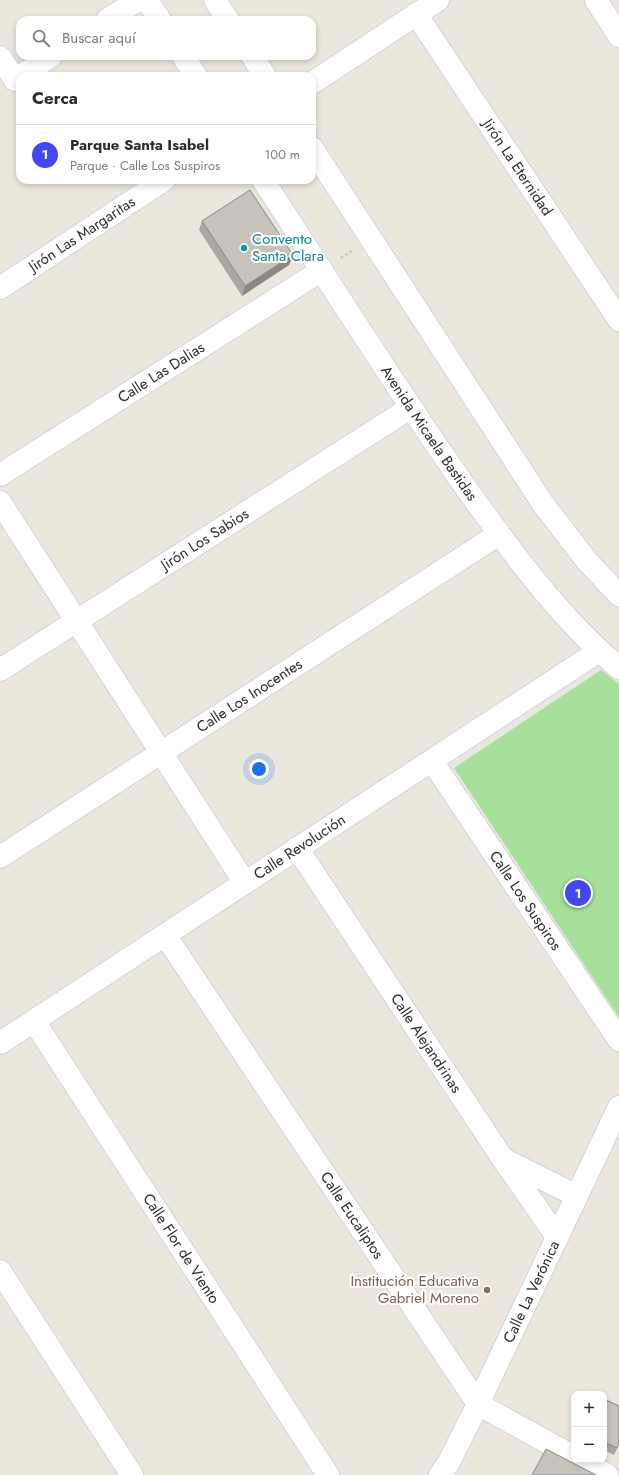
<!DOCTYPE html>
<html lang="es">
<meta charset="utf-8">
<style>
body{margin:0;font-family:Jost,sans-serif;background:#f2f2f3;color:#2b2b33}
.controls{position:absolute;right:12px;bottom:12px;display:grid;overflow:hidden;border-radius:8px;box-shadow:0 2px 6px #0003}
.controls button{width:36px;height:36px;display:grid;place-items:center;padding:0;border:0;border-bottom:1px solid #e1e1e2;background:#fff;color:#2b2b33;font:20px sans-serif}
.you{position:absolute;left:259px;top:769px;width:14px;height:14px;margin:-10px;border:3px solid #fff;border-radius:50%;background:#1a73e8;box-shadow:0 0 0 6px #1a73e833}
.badge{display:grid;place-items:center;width:26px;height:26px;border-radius:50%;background:#4148f3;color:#fff;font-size:13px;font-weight:700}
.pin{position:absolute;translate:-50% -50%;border:2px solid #fff;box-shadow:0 1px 4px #0006}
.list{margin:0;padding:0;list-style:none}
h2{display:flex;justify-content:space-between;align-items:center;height:52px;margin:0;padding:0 16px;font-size:17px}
h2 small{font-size:13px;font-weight:400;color:#7c7c81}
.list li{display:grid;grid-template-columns:26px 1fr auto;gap:12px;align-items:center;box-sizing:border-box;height:60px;padding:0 16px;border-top:1px solid #e1e1e2}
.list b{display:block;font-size:15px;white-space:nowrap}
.list p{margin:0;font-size:13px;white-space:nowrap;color:#7c7c81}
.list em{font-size:13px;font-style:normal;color:#7c7c81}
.icon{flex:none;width:22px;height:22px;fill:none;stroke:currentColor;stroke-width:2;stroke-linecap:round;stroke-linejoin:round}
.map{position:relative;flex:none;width:619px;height:1475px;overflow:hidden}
.search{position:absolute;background:#fff;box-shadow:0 2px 6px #0003;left:16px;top:16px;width:300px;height:44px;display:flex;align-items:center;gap:10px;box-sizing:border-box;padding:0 14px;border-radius:12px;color:#7c7c81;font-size:15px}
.panel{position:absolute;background:#fff;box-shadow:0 2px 6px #0003;left:16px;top:72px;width:300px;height:112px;border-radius:12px}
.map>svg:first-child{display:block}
.green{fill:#a7e09a}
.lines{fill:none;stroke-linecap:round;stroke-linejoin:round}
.street-casing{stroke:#d1d2e2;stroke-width:24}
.secondary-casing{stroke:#d1d2e2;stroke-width:24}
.path{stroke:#c8c8c8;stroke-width:2.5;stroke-dasharray:3 2;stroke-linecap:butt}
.street{stroke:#fff;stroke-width:22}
.secondary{stroke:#fff;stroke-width:22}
.wall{fill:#aba8a1}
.shaded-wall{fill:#8b8883}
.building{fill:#c7c3bb;stroke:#8b8883}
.culture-dot{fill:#0f9aa8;stroke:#fff;stroke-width:1.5}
.education-dot{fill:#8d6e63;stroke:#fff;stroke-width:1.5}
.labels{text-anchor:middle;stroke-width:4;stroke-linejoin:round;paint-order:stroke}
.street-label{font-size:15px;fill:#2a2a2a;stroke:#fff}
.culture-label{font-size:15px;fill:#0d838f;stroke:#fff;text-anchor:start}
.education-label{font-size:15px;fill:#785e54;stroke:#fff;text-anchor:end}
</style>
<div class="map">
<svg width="619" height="1475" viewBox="0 0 619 1475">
<rect width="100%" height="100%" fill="#ebe7dc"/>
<path class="green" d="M 601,670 L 619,684 L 619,1017 L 454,768 Z"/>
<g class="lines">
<g class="street-casing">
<g id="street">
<path d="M 596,0 L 619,36"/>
<path id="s1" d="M 416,14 L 619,320"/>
<path d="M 107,20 L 138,0"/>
<path d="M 0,57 L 15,80"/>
<path d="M 21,76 L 51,56"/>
<path d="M 312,83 L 438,0"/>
<path id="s2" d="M 0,288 L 164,180"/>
<path id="s3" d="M 0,475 L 322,270"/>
<path d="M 0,502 L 245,883"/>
<path id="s4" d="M 0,670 L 410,408"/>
<path id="s5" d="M 432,761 L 619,1040"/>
<path id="s6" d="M 297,848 L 503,1159 L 557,1237"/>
<path id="s7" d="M 0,857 L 499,534"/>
<path id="s8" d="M 165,935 L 478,1404 L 574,1457"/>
<path id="s9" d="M 34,1021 L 328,1475"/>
<path id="s10" d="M 0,1043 L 599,651"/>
<path d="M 505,1160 L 577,1196"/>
<path d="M 0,1271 L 132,1475"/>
<path d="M 579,1460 L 607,1475"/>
<path id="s11" d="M 440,1475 L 449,1462 L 478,1404 L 619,1107"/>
</g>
</g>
<g class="secondary-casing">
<g id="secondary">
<path d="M 147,0 L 160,20"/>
<path d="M 215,0 L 228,20"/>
<path d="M 183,56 L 196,76"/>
<path d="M 252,56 L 265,76"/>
<path d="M 312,148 L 543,504 L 587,561 L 619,595"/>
<path id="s12" d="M 263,180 C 328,280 391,380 459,478 C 505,543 557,616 619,668"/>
</g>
</g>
<path class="path" d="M 341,258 L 352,251"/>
<use href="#street" class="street"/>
<use href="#secondary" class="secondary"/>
</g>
<g class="wall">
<path d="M 202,221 L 293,255 L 289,265 L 242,296 L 199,230 Z"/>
<path d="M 604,1399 L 619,1406 L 619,1444 L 614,1455 L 604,1450 Z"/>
</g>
<path class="shaded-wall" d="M 293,255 L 289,265 L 242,296 L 245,286 Z"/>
<g class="building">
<path d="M 250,190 L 293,255 L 245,286 L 202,221 Z"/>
<path d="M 604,1399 L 619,1406 L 619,1443 L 617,1448 L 604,1442 Z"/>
<path d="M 546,1449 L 596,1475 L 532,1475 Z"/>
</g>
<circle class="culture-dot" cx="244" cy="248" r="4"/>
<circle class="education-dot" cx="487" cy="1290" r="4"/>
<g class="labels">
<g class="street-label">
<text dy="5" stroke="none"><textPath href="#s1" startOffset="184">Jirón La Eternidad</textPath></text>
<text dy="5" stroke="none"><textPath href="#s2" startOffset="98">Jirón Las Margaritas</textPath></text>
<text dy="5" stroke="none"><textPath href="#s3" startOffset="191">Calle Las Dalias</textPath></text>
<text dy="5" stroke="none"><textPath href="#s12" startOffset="303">Avenida Micaela Bastidas</textPath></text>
<text dy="5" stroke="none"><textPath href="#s4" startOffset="243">Jirón Los Sabios</textPath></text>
<text dy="5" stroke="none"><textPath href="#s7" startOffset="297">Calle Los Inocentes</textPath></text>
<text dy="5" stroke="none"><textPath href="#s10" startOffset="358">Calle Revolución</textPath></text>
<text dy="5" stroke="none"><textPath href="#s5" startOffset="168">Calle Los Suspiros</textPath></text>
<text dy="5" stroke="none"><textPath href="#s6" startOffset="234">Calle Alejandrinas</textPath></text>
<text dy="5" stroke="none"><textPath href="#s8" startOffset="337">Calle Eucaliptos</textPath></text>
<text dy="5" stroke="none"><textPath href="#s9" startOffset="271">Calle Flor de Viento</textPath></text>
<text dy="5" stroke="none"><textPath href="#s11" startOffset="205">Calle La Verónica</textPath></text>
</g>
<g class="culture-label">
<text x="252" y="244">Convento<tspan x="252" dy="17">Santa Clara</tspan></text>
</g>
<g class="education-label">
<text x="479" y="1286">Institución Educativa<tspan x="479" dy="17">Gabriel Moreno</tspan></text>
</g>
</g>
</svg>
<div class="controls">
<button>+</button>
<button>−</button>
</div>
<div class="you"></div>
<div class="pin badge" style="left:578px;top:893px">1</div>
<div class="search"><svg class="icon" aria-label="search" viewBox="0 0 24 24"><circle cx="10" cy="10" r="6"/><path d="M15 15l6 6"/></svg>Buscar aquí</div>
<section class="panel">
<h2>Cerca<small></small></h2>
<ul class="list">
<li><span class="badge">1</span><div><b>Parque Santa Isabel</b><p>Parque · Calle Los Suspiros</p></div><em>100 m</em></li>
</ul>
</section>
</div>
